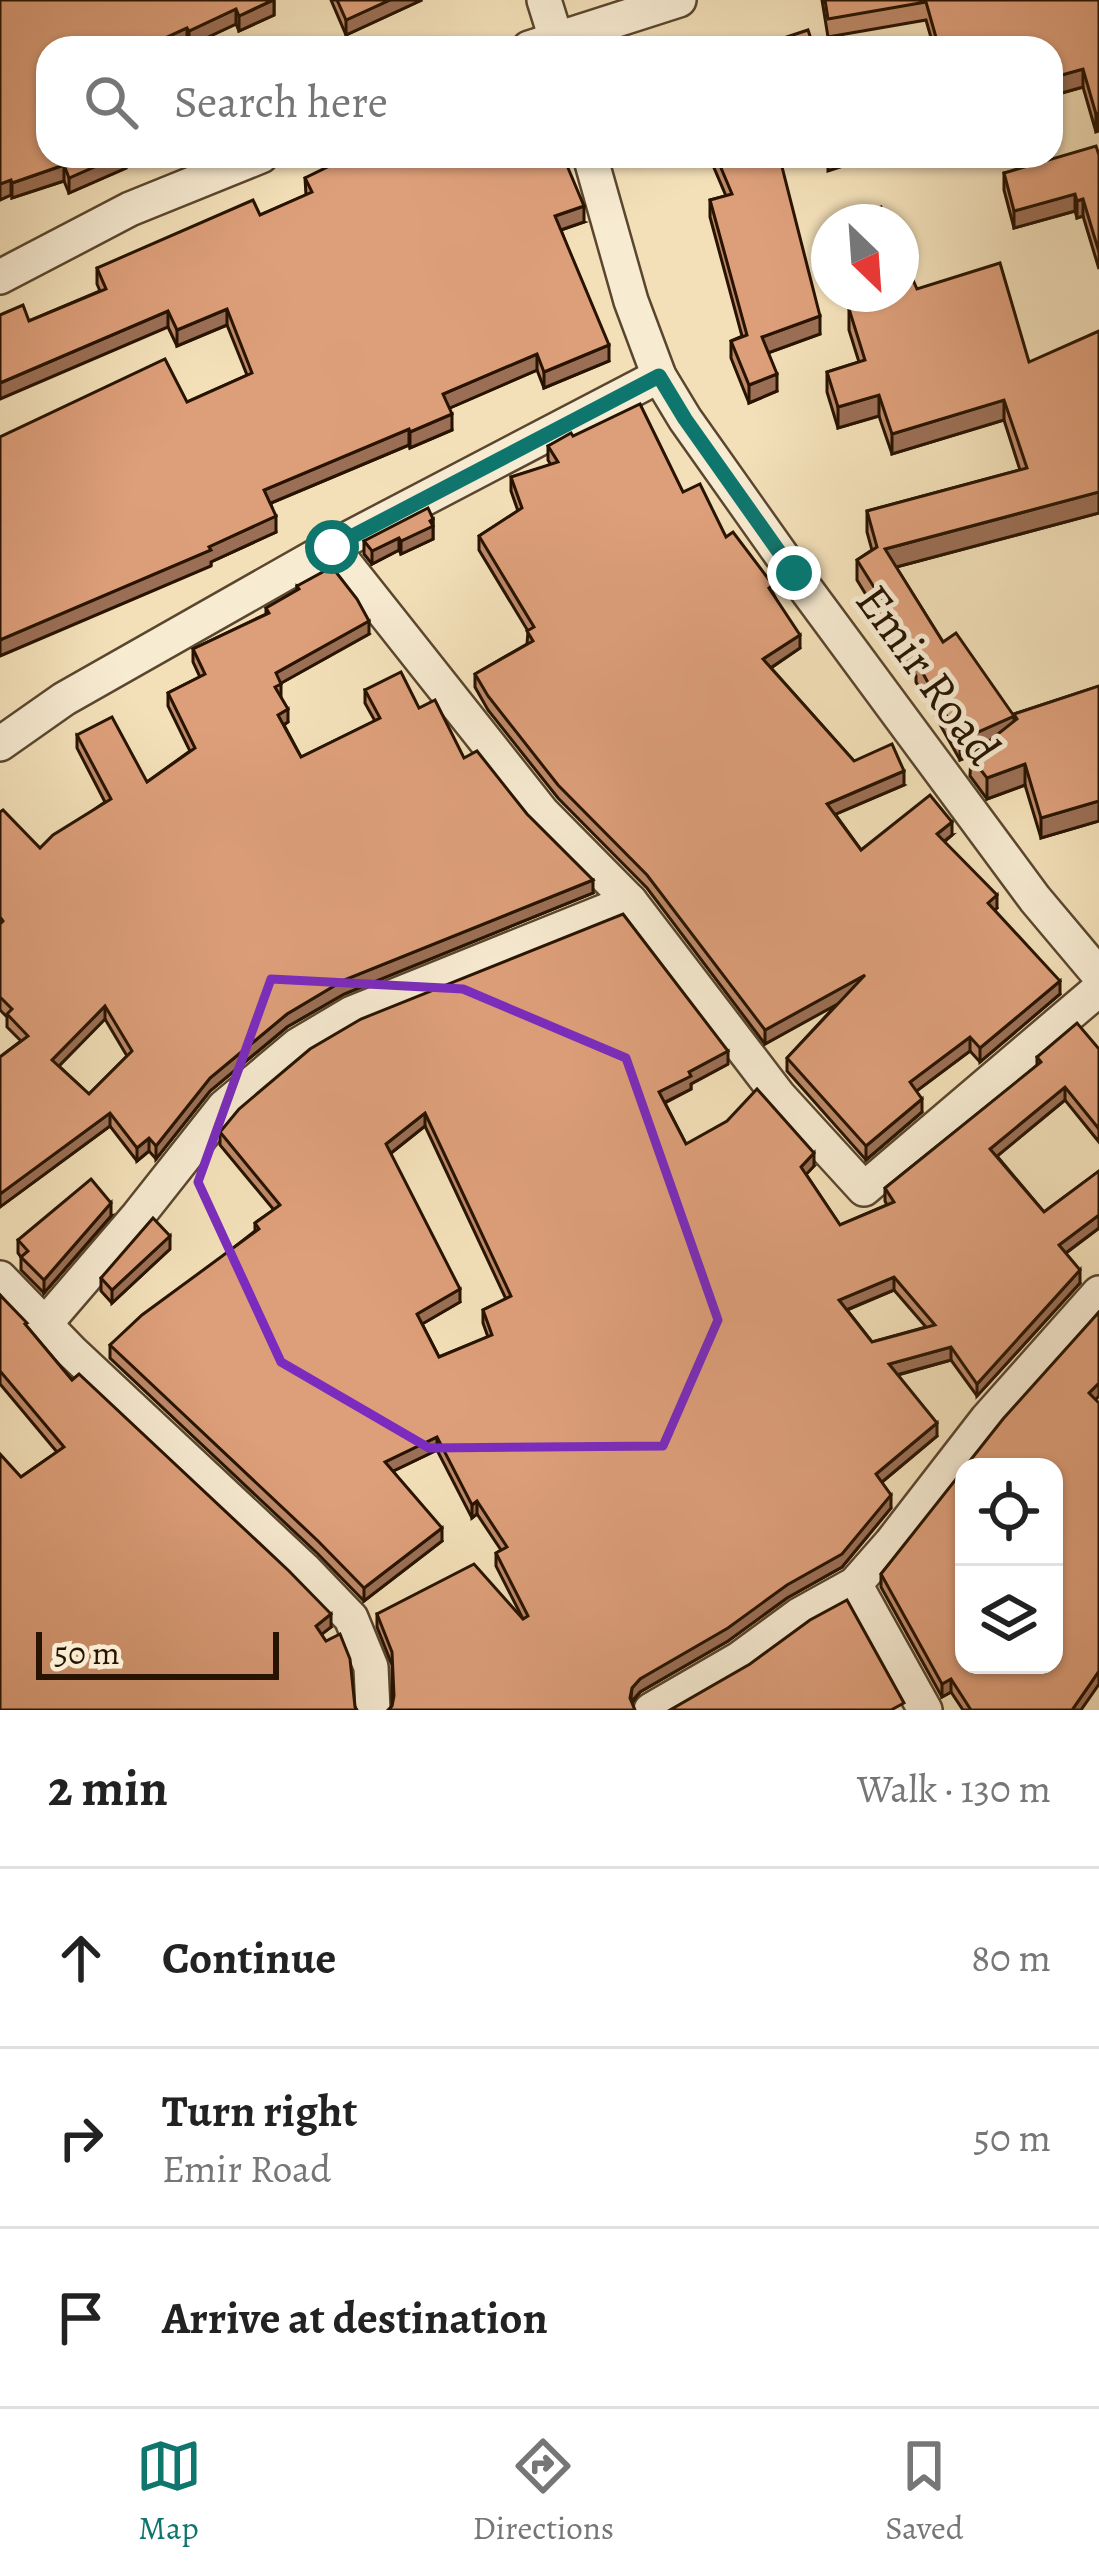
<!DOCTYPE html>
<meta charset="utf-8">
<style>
body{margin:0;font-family:Alegreya,serif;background:#f2f2f2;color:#222}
.controls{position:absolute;right:36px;bottom:36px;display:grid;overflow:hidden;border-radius:24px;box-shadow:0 3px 9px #0004}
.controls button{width:108px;height:108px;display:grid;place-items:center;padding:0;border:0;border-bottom:3px solid #e0e0e0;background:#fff;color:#222;font:60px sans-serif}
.compass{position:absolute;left:811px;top:204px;width:108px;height:108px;border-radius:50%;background:#fff;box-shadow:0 3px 9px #0004;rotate:155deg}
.scale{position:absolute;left:36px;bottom:30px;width:243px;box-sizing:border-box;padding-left:12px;border:6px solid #271300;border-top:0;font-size:33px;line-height:42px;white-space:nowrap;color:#271300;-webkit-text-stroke:9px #f7ebd2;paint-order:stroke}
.stop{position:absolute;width:36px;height:36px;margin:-27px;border:9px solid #0f766e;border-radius:50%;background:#fff}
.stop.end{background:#0f766e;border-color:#fff;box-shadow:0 3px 12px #0008}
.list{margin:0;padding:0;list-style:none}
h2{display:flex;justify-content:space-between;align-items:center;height:156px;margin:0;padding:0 48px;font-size:51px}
h2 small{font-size:39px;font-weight:400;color:#767676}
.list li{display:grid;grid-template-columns:78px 1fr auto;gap:36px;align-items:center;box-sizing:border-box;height:180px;padding:0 48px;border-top:3px solid #e0e0e0}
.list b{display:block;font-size:45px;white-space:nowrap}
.list p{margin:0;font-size:39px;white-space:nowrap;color:#767676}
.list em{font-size:39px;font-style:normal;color:#767676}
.icon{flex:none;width:66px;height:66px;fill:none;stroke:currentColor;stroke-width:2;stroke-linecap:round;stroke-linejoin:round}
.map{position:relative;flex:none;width:1099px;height:1710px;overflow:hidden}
.search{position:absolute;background:#fff;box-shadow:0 3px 9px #0004;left:36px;right:36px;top:36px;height:132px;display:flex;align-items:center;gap:30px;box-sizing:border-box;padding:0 42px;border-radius:36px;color:#767676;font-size:45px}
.sheet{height:696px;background:#fff}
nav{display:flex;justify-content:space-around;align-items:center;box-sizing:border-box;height:168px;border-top:3px solid #e0e0e0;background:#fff;font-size:33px;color:#767676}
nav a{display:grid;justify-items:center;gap:6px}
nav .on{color:#0f766e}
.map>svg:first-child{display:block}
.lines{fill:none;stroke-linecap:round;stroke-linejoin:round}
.minor-casing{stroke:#5a462e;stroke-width:38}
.minor{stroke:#f7ebd2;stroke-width:33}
.wall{fill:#be8969;stroke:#271300;stroke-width:3;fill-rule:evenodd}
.shaded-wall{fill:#9b6f55;stroke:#271300;stroke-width:3}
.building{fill:#dd9f7a;stroke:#271300;stroke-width:3;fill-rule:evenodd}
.route{stroke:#0f766e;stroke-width:15}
.marked{fill:none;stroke:#7b2cbf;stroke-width:9;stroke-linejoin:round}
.labels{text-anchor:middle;stroke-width:10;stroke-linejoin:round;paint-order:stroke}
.street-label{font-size:48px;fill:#271300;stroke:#f7ebd2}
</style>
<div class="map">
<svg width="1099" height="1710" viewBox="0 0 1099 1710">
<rect width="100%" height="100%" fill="#f3e0b9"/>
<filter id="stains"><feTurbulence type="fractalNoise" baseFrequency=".00167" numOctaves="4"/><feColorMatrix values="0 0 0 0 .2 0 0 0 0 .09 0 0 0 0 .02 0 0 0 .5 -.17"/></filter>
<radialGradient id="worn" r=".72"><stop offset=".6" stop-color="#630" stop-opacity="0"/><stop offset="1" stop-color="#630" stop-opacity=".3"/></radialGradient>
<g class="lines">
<g class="minor-casing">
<g id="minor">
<path d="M 544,0 L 559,48"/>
<path d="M 529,48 L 679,0"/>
<path d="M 590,156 L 631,301 L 659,376 L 685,419 L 794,573 L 1035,899 L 1099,975"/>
<path d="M 0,277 L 130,209 L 261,156"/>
<path d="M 332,547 L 542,812 L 630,901 L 779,1096 L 864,1189 L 1099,989"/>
<path d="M 0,744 L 64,699 L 332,547 L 659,376"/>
<path d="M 0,1278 L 71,1351 L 304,1569 L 351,1618 L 371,1667 L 373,1710"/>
<path d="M 45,1324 L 137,1217 L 224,1107 L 298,1045 L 352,1013 L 630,901"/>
<path d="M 855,1584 L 925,1710"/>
<path d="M 651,1710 L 739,1659 L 799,1615 L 855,1584 L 891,1543 L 987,1419 L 1099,1293"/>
</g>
</g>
<use href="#minor" class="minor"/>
</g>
<g class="wall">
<path d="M 0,0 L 274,0 L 274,15 L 239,31 L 236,24 L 189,46 L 187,44 L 48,48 L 126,156 L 126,168 L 69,193 L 64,181 L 12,198 Z"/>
<path d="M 331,0 L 422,0 L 346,35 Z"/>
<path d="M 822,0 L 1099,0 L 1096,132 L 1083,87 L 1051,96 L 1051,48 L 934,48 L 926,20 L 828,37 Z"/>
<path d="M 1099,155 L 1099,269 L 1083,216 L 1077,218 L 1075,211 L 1014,228 L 1004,190 L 1004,173 Z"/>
<path d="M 709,156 L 778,156 L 820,334 L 768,353 L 777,391 L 749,403 L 731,358 L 731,341 L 742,336 L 710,217 L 710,200 L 726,196 Z"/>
<path d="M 374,159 L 584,222 L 561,230 L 609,361 L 544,388 L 537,370 L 449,408 L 452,430 L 410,448 L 409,445 L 271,503 L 276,532 L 211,562 L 211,566 L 187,402 L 247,375 L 227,325 L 177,346 L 168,327 L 29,321 L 100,291 L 97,284 L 97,268 L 260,215 L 306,195 L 305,178 Z"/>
<path d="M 917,289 L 1029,362 L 1099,513 L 896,567 L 943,642 L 1014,721 L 1014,714 L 1099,686 L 1099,821 L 1041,838 L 1025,785 L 987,799 L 970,776 L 971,756 L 960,760 L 916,682 L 916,676 L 857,580 L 857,560 L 872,550 L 867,532 L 867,511 L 1020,470 L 1004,420 L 892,454 L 879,416 L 838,428 L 827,392 L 827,372 L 859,362 L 849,330 L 849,309 L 877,301 L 874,294 L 901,294 Z"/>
<path d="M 573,436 L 683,492 L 726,537 L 773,593 L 800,648 L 771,668 L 854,761 L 904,785 L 835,814 L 861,850 L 952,835 L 944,842 L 997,908 L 994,910 L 1060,994 L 980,1062 L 970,1051 L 916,1091 L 922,1112 L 866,1160 L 787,1071 L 787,1058 L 838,1003 L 765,1044 L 647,888 L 558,798 L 488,710 L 475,687 L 475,674 L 527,644 L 528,631 L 479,550 L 479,536 L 518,511 L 511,491 L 511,477 L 551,465 L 548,460 L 548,446 Z"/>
<path d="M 433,519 L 433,539 L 401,554 L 399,550 L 372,564 L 364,554 L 364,541 Z"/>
<path d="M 297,586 L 369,634 L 281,683 L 281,697 L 288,722 L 284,725 L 301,757 L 375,721 L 365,703 L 365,690 L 419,708 L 464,758 L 593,893 L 344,994 L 287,1027 L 210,1091 L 156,1159 L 149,1151 L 137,1161 L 110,1126 L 0,1207 L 0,1057 L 21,1041 L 7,1027 L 7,1017 L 0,1010 L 0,812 L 40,848 L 105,802 L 77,748 L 77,735 L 147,782 L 190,751 L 168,706 L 168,693 L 200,677 L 193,662 L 193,649 L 266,614 L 266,608 L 297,590 ZM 105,1019 L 127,1056 L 89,1094 L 59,1066 Z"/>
<path d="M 1099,1049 L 1099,1142 L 1065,1100 L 997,1156 L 1044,1212 L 1099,1171 L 1099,1228 L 1066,1253 L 1080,1283 L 977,1396 L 951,1360 L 898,1375 L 937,1436 L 882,1482 L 891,1508 L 842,1567 L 787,1598 L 728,1641 L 640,1692 L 632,1703 L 392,1706 L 392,1665 L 377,1627 L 377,1614 L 523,1619 L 496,1566 L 496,1553 L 501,1550 L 477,1514 L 472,1518 L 437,1450 L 393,1471 L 442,1541 L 364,1601 L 318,1554 L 110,1358 L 110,1345 L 255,1231 L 255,1223 L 274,1210 L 220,1145 L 220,1132 L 728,1064 L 691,1084 L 691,1089 L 665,1103 L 686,1144 L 814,1166 L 806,1174 L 840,1225 L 887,1205 L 885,1201 L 885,1188 L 1037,1066 L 1037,1057 ZM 425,1126 L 506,1299 L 483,1310 L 483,1323 L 488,1337 L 439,1357 L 422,1324 L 460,1302 L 390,1154 ZM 894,1290 L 926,1327 L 872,1342 L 847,1310 Z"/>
<path d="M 111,1216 L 44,1293 L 21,1270 L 21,1257 L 18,1253 L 18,1240 Z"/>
<path d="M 170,1249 L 112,1303 L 101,1291 L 101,1278 Z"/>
<path d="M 0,1295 L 72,1380 L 331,1627 L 321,1634 L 355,1707 L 21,1477 L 57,1452 L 0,1384 Z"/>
<path d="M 1099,1312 L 1099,1396 L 1096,1399 L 1081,1710 L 963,1710 L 951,1692 L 942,1697 L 881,1587 L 881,1574 Z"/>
</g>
<g class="shaded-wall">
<path d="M 274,0 L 274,15 L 239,31 L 239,16 Z"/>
<path d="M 390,0 L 422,0 L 346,35 L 346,20 Z"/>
<path d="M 236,9 L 236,24 L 189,46 L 189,31 Z"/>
<path d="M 187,28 L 187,44 L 177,48 L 143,48 Z"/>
<path d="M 1083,69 L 1083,87 L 1051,96 L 1051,78 Z"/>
<path d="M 1099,113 L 1099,131 L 1096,132 L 1096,114 Z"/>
<path d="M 119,156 L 126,156 L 126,168 L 69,193 L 69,178 Z"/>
<path d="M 835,156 L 859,156 L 859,161 L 828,171 L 828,158 Z"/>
<path d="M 64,165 L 64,181 L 12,198 L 12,183 Z"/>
<path d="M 11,180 L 11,195 L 0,200 L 0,184 Z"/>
<path d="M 1075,194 L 1075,211 L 1014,228 L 1014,211 Z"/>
<path d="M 1083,199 L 1083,216 L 1077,218 L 1077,201 Z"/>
<path d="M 584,206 L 584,222 L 555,232 L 555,216 Z"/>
<path d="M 227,309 L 227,325 L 177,346 L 177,330 Z"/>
<path d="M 168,311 L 168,327 L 0,399 L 0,383 Z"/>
<path d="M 820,316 L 820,334 L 762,355 L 762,337 Z"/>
<path d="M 609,345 L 609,361 L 544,388 L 544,372 Z"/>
<path d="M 537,354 L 537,370 L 443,411 L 443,394 Z"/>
<path d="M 777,374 L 777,391 L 749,403 L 749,385 Z"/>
<path d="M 879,395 L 879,416 L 838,428 L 838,407 Z"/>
<path d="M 1004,400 L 1004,420 L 892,454 L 892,434 Z"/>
<path d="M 452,414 L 452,430 L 410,448 L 410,432 Z"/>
<path d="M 409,429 L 409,445 L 264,506 L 264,490 Z"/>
<path d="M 1099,492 L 1099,513 L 885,570 L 885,549 Z"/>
<path d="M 276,516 L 276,532 L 211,562 L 211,566 L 0,656 L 0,640 Z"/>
<path d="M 433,519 L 433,539 L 401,554 L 401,541 Z"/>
<path d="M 399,538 L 399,550 L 372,564 L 372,551 Z"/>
<path d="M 369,621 L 369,634 L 276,686 L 276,673 Z"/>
<path d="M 800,635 L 800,648 L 763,673 L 763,659 Z"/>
<path d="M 288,709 L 288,722 L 278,728 L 278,715 Z"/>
<path d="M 1014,716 L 1014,737 L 960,760 L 960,740 Z"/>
<path d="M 1025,764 L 1025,785 L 987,799 L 987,778 Z"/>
<path d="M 904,771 L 904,785 L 827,818 L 827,804 Z"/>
<path d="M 1099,801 L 1099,821 L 1041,838 L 1041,818 Z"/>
<path d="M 952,822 L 952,835 L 937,847 L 937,834 Z"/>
<path d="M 593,880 L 593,893 L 344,994 L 287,1027 L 210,1091 L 156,1159 L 156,1146 L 210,1078 L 287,1014 L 344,980 Z"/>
<path d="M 997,895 L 997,908 L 988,917 L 988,903 Z"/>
<path d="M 865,975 L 865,989 L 765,1044 L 765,1030 Z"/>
<path d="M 1060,981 L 1060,994 L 980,1062 L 980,1048 Z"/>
<path d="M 105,1006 L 105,1019 L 52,1073 L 52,1060 Z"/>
<path d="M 970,1037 L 970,1051 L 910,1096 L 910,1082 Z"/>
<path d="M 728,1051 L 728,1064 L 691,1084 L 691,1089 L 659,1105 L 659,1092 L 689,1072 Z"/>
<path d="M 1065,1087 L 1065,1100 L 990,1162 L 990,1149 Z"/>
<path d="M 922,1099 L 922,1112 L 866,1160 L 866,1146 Z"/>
<path d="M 110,1113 L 110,1126 L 0,1207 L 0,1194 Z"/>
<path d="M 425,1113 L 425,1126 L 386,1157 L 386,1144 Z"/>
<path d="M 149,1138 L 149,1151 L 137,1161 L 137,1148 Z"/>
<path d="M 814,1153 L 814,1166 L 801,1180 L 801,1167 Z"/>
<path d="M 111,1203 L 111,1216 L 44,1293 L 44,1280 Z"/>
<path d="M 1099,1215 L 1099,1228 L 1059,1258 L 1059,1245 Z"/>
<path d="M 170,1236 L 170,1249 L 112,1303 L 112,1290 Z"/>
<path d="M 1080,1270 L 1080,1283 L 977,1396 L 977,1384 Z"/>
<path d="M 894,1277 L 894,1290 L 839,1313 L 839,1300 Z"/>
<path d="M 460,1289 L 460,1302 L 417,1327 L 417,1314 Z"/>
<path d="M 951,1347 L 951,1360 L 889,1377 L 889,1364 Z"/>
<path d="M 1099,1383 L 1099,1396 L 1089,1406 L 1089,1393 Z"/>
<path d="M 937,1423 L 937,1436 L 876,1487 L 876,1474 Z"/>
<path d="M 437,1437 L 437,1450 L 385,1475 L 385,1462 Z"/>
<path d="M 891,1495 L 891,1508 L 842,1567 L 787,1598 L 728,1641 L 640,1692 L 632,1701 L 630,1710 L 632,1688 L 640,1679 Z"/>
<path d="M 477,1501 L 477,1514 L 472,1518 L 472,1505 Z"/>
<path d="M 442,1528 L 442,1541 L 364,1601 L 364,1588 Z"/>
<path d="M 331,1614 L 331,1627 L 316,1639 L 316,1626 Z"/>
<path d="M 1099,1671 L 1099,1684 L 1081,1710 L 1072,1710 Z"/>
<path d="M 951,1679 L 951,1692 L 942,1697 L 942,1684 Z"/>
</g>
<g class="building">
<path d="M 0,0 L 273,0 L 239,16 L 236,9 L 189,31 L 187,28 L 143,48 L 48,48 L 48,156 L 119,156 L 69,178 L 64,165 L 12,183 L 11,180 L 0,184 Z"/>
<path d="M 337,0 L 390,0 L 346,20 Z"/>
<path d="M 825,0 L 1099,0 L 1099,113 L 1096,114 L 1083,69 L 1051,78 L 1051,48 L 939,48 L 926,2 L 828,19 Z"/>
<path d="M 808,30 L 814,48 L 753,48 Z"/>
<path d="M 1096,146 L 1099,155 L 1099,252 L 1083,199 L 1077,201 L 1075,194 L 1014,211 L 1004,173 Z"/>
<path d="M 350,156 L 373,156 L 374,159 L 381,156 L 563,156 L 584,206 L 555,216 L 609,345 L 544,372 L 537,354 L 443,394 L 452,414 L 410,432 L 409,429 L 264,490 L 276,516 L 209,547 L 211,550 L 0,640 L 0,437 L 165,359 L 187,402 L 252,373 L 227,309 L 177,330 L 168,311 L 0,383 L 0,315 L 23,305 L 29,321 L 106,289 L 97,268 L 253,200 L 260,215 L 312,192 L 305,178 Z"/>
<path d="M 716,156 L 778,156 L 782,167 L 820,316 L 762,337 L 777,374 L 749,385 L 731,341 L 747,335 L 710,200 L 732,194 Z"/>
<path d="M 881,207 L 887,222 L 852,222 L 851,220 Z"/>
<path d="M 901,253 L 917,289 L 1000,263 L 1029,362 L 1099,331 L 1099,492 L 885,549 L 943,642 L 956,633 L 1014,716 L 960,740 L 916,661 L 919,659 L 857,560 L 877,547 L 867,511 L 1027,468 L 1004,400 L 892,434 L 879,395 L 838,407 L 827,372 L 865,360 L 849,309 L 884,298 L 883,294 L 901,294 Z"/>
<path d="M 640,404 L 683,492 L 700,484 L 726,537 L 733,532 L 773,585 L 769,588 L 800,635 L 763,659 L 854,761 L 892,744 L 904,771 L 827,804 L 861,850 L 930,795 L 952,822 L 937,834 L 997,895 L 988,903 L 1060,981 L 980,1048 L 970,1037 L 910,1082 L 922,1099 L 866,1146 L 787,1058 L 865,975 L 765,1030 L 647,875 L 558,785 L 488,696 L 475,674 L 533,641 L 527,631 L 534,627 L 479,536 L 522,508 L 511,477 L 558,462 L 548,446 L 571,433 L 573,436 Z"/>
<path d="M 428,508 L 433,519 L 430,521 L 433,526 L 401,541 L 399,538 L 372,551 L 364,541 Z"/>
<path d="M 332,567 L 357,599 L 369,621 L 276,673 L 281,684 L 275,687 L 288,709 L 278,715 L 301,757 L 380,718 L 365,690 L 401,672 L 419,708 L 435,700 L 464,758 L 477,751 L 527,814 L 593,880 L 344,980 L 287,1014 L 210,1078 L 156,1146 L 149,1138 L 137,1148 L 110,1113 L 0,1194 L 0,1057 L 28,1036 L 7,1014 L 12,1009 L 0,997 L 0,924 L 3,921 L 0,917 L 0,812 L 3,810 L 40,848 L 53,835 L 111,799 L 77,735 L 112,717 L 147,782 L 195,748 L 168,693 L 205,674 L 193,649 L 269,613 L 266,608 L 299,589 L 297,586 ZM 105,1006 L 132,1051 L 89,1094 L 52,1060 Z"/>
<path d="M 1099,686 L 1099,801 L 1041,818 L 1025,764 L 987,778 L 970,756 L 1017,719 L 1014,714 Z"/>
<path d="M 623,914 L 728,1051 L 689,1072 L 691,1076 L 659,1092 L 686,1144 L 727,1121 L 757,1089 L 814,1153 L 801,1167 L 840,1225 L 894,1202 L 885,1188 L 1041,1062 L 1037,1057 L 1077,1023 L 1099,1049 L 1099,1129 L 1065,1087 L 990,1149 L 1044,1212 L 1099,1171 L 1099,1215 L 1059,1245 L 1080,1270 L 977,1384 L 951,1347 L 889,1364 L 937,1423 L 876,1474 L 891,1495 L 842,1554 L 787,1585 L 728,1628 L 640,1679 L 632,1688 L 630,1698 L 635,1710 L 388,1710 L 392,1706 L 394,1696 L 392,1652 L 377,1614 L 474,1564 L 523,1619 L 528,1616 L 496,1553 L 507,1547 L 477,1501 L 472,1505 L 437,1437 L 385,1462 L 442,1528 L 364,1588 L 318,1541 L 110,1345 L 142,1315 L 259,1229 L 255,1223 L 280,1205 L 220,1132 L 239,1109 L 310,1049 L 361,1019 ZM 425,1113 L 511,1296 L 483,1310 L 492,1335 L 439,1357 L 417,1314 L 460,1289 L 386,1144 ZM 894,1277 L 935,1325 L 872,1342 L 839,1300 Z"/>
<path d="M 91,1179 L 111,1203 L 44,1280 L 21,1257 L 28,1251 L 18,1240 Z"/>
<path d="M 153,1218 L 170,1236 L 112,1290 L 101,1278 Z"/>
<path d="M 0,1295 L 27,1323 L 25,1324 L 72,1380 L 79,1374 L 289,1571 L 331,1614 L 316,1626 L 326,1641 L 340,1634 L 350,1659 L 355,1707 L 357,1710 L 0,1710 L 0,1454 L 21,1477 L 64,1447 L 0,1371 Z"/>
<path d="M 1099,1312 L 1099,1383 L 1089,1393 L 1099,1403 L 1099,1671 L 1072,1710 L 971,1710 L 951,1679 L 942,1684 L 881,1574 L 964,1469 L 964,1665 L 1054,1665 L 1054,1467 L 965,1467 L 1003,1419 Z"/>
<path d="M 847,1600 L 904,1703 L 891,1710 L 670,1710 L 750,1664 L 810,1620 Z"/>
</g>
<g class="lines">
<path class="route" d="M 332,547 L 659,376 L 685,419 L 794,573"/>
</g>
<path class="marked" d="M 271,979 L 463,989 L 626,1058 L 718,1320 L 663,1446 L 429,1448 L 281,1362 L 198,1182 Z"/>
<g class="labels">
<g class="street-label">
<text transform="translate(929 674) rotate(54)" y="17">Emir Road</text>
</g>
</g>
<rect width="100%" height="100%" filter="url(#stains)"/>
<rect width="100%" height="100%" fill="url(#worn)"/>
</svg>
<div class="controls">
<button><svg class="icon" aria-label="locate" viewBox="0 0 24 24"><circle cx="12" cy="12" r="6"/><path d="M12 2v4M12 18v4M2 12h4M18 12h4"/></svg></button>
<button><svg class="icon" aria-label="layers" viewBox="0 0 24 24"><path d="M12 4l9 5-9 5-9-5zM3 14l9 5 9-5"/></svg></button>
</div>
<svg class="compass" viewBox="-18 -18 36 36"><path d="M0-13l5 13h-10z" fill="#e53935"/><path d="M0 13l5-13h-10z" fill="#767676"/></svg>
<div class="scale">50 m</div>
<div class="stop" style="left:332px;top:547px"></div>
<div class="stop end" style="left:794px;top:573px"></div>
<div class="search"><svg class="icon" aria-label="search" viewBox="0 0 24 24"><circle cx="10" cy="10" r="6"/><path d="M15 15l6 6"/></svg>Search here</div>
</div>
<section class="sheet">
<h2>2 min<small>Walk · 130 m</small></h2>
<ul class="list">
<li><svg class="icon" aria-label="ahead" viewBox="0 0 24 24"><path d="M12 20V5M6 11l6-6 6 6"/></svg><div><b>Continue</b></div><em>80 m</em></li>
<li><svg class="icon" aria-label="right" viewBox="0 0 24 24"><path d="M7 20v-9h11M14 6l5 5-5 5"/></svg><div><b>Turn right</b><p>Emir Road</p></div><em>50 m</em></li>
<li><svg class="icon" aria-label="arrive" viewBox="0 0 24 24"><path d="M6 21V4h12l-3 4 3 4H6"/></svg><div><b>Arrive at destination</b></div></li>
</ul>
</section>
<nav>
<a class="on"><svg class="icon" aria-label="map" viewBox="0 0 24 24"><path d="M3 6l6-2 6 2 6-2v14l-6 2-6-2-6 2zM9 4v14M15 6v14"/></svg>Map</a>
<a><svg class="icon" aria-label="directions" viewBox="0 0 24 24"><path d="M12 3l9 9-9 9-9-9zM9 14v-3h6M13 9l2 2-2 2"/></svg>Directions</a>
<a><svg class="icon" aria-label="saved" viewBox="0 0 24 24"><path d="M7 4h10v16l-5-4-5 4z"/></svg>Saved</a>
</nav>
